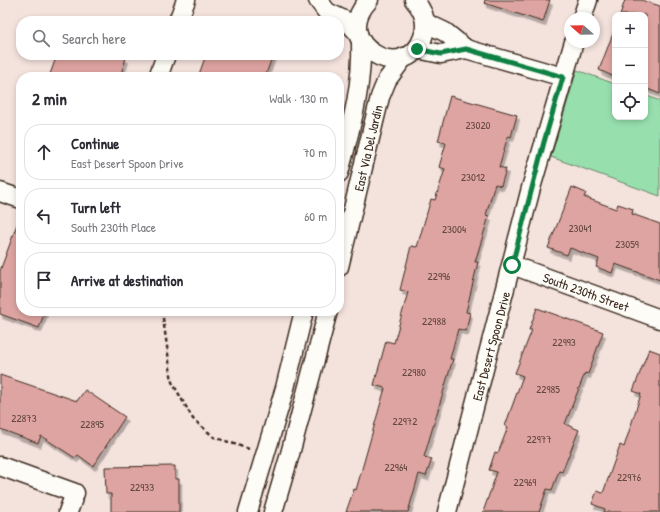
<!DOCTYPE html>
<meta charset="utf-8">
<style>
body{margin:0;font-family:"Patrick Hand",sans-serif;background:#f7f7f7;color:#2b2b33}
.controls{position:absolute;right:12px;top:12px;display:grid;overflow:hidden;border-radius:8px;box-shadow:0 2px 6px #0003}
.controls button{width:36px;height:36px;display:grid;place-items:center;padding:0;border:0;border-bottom:1px solid #e1e1e2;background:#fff;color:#2b2b33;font:20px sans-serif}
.compass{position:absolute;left:564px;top:12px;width:36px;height:36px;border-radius:50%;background:#fff;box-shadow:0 2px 6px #0003;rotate:290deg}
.stop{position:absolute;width:12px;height:12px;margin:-9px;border:3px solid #0b8043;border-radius:50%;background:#fff}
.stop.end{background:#0b8043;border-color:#fff;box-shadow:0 1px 4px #0008}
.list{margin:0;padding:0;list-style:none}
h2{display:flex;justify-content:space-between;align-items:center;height:52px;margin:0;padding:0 16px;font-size:17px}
h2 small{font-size:13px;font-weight:400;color:#7c7c81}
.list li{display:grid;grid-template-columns:26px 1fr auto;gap:12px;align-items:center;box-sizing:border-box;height:56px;margin:0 8px 8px;padding:0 8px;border:1px solid #e1e1e2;border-radius:16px}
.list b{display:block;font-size:15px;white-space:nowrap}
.list p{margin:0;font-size:13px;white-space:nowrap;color:#7c7c81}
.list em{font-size:13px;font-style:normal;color:#7c7c81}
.icon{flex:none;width:22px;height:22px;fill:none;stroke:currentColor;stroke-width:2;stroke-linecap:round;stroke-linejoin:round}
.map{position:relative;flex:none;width:660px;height:512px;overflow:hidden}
.search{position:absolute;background:#fff;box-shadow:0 2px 6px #0003;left:16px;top:16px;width:328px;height:44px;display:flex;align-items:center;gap:10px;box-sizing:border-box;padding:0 14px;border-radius:16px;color:#7c7c81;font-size:15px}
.panel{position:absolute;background:#fff;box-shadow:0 2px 6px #0003;left:16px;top:72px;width:328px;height:244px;border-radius:16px}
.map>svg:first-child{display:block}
.green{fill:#97e0ae;stroke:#698566}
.building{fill:#dea4a1;stroke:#3b2a1e;filter:url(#shadow)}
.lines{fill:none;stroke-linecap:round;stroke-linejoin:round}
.minor-casing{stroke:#3b2a1e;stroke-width:21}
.path{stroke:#3b2a1e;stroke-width:2.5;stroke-dasharray:4 3;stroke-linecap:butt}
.minor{stroke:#fdfcf7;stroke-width:18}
.route{stroke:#0b8043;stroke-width:5}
.labels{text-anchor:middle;stroke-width:3;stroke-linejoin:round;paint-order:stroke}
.number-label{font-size:11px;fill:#64483f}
.street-label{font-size:13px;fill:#3b2a1e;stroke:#fdfcf7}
</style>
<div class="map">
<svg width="660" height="512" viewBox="0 0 660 512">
<defs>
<filter id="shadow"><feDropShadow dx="2.5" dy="4.5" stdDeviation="0" flood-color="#0004"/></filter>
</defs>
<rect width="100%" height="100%" fill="#f4e2dd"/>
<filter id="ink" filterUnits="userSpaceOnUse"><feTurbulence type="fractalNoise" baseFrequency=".025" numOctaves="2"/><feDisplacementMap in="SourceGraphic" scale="8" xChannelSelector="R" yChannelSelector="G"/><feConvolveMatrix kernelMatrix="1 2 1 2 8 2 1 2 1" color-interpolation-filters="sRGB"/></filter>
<g filter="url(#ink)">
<path class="green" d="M 577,70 L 615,84 L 615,117 L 645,117 L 645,95 L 660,101 L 660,196 L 551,157 Z"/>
<g class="building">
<path d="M 485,0 L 550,0 L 543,22 L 484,3 Z"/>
<path d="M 625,0 L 641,0 L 660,6 L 660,94 L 645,88 L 645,15 L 620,15 Z"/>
<path d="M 614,31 L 615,31 L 615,77 L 599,70 Z"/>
<path d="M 57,55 L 117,55 L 126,58 L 120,77 L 49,77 Z"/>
<path d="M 206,55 L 273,55 L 265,77 L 198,77 Z"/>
<path d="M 450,96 L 517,115 L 511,137 L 508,136 L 499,167 L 506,169 L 501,186 L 495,184 L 486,215 L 489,216 L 475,262 L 478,262 L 466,312 L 470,313 L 466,331 L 458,329 L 450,359 L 453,359 L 424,457 L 432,459 L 426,476 L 419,474 L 408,512 L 346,512 L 354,489 L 356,490 L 385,388 L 374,385 L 386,341 L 394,343 L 408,292 L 400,290 L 411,246 L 417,247 L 431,199 L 435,200 L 445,169 L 439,167 L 446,143 L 438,141 Z"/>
<path d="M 572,187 L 586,193 L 584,197 L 616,209 L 618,204 L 633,209 L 632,214 L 660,224 L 660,280 L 615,264 L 612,273 L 596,267 L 599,259 L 570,248 L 567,255 L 548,248 Z"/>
<path d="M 19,219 L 21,219 L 21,311 L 45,311 L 39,328 L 0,314 L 0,271 Z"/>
<path d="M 537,308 L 603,332 L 588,374 L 585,373 L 565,424 L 579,430 L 562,472 L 559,471 L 552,490 L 547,489 L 539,512 L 483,512 L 497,472 L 489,470 L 495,452 L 498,453 L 508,427 L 505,426 L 523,376 L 515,373 L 532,330 L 529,330 Z"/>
<path d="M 649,349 L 660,353 L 660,512 L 604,512 L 605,509 L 592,504 L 597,491 L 603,493 L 620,445 L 624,447 L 641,394 L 633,391 Z"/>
<path d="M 0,375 L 77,401 L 85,390 L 125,417 L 93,466 L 78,455 L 75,458 L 41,436 L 38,443 L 0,429 Z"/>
<path d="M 175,466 L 175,479 L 179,479 L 179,512 L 111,512 L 111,494 L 106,494 L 105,467 Z"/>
</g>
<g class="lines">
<g class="minor-casing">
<g id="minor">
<path d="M 318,0 L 327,12 L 348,22 L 358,33"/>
<path d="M 369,0 C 327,44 407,87 423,37 C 428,23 424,11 414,0"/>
<path d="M 582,18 L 588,0"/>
<path d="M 178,21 L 186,0"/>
<path d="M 426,23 L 445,32 L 466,49 L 563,77"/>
<path d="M 417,49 L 441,54 L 466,49"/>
<path d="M 158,77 L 166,55"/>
<path d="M 339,173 C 350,130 363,87 361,41"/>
<path d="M 0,192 L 21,199"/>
<path d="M 512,265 L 660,319"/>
<path d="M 339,267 L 380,97 L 387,80 L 404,57"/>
<path d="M 0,466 L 75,493 L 68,512"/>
<path d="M 248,512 L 285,388 L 304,311"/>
<path d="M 273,512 L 290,454 L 328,311"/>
<path d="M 447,512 L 531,188 L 574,42"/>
</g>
</g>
<path class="path" d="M 162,311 L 172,382 L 193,419 L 214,437 L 249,449"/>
<use href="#minor" class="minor"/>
</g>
</g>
<g class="lines" filter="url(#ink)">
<path class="route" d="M 417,49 L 441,54 L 466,49 L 563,77 L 544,142 L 512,265"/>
</g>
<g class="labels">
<g class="number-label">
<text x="478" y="129">23020</text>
<text x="473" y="181">23012</text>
<text x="580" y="232">23041</text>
<text x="454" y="233">23004</text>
<text x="627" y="248">23059</text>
<text x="439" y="280">22996</text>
<text x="434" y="325">22988</text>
<text x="564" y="346">22993</text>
<text x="414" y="376">22980</text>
<text x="548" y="393">22985</text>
<text x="24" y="422">22873</text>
<text x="405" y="425">22972</text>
<text x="92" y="428">22895</text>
<text x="539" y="443">22977</text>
<text x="396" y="471">22964</text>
<text x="629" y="481">22976</text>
<text x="525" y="486">22969</text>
<text x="142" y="491">22933</text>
</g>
<g class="street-label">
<text transform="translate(368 148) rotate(-77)" y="5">East Via Del Jardin</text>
<text transform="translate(586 292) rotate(20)" y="5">South 230th Street</text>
<text transform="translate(491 346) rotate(-75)" y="5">East Desert Spoon Drive</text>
</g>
</g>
</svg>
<div class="controls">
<button>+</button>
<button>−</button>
<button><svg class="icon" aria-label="locate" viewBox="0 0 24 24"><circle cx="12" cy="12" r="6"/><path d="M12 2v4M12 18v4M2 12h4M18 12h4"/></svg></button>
</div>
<svg class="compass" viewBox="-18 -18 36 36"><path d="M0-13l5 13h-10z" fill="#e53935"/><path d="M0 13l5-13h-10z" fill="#7c7c81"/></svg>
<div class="stop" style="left:512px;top:265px"></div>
<div class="stop end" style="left:417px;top:49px"></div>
<div class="search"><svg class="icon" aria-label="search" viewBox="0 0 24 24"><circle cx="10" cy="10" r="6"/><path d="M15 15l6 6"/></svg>Search here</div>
<section class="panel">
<h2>2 min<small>Walk · 130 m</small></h2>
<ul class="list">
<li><svg class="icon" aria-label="ahead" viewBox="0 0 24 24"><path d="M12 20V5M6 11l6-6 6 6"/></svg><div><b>Continue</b><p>East Desert Spoon Drive</p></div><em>70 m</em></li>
<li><svg class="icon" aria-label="left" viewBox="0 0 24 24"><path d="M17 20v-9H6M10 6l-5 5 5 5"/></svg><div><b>Turn left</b><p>South 230th Place</p></div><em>60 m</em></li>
<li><svg class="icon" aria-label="arrive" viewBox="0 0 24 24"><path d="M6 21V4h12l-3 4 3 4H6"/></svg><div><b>Arrive at destination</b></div></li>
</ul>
</section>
</div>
